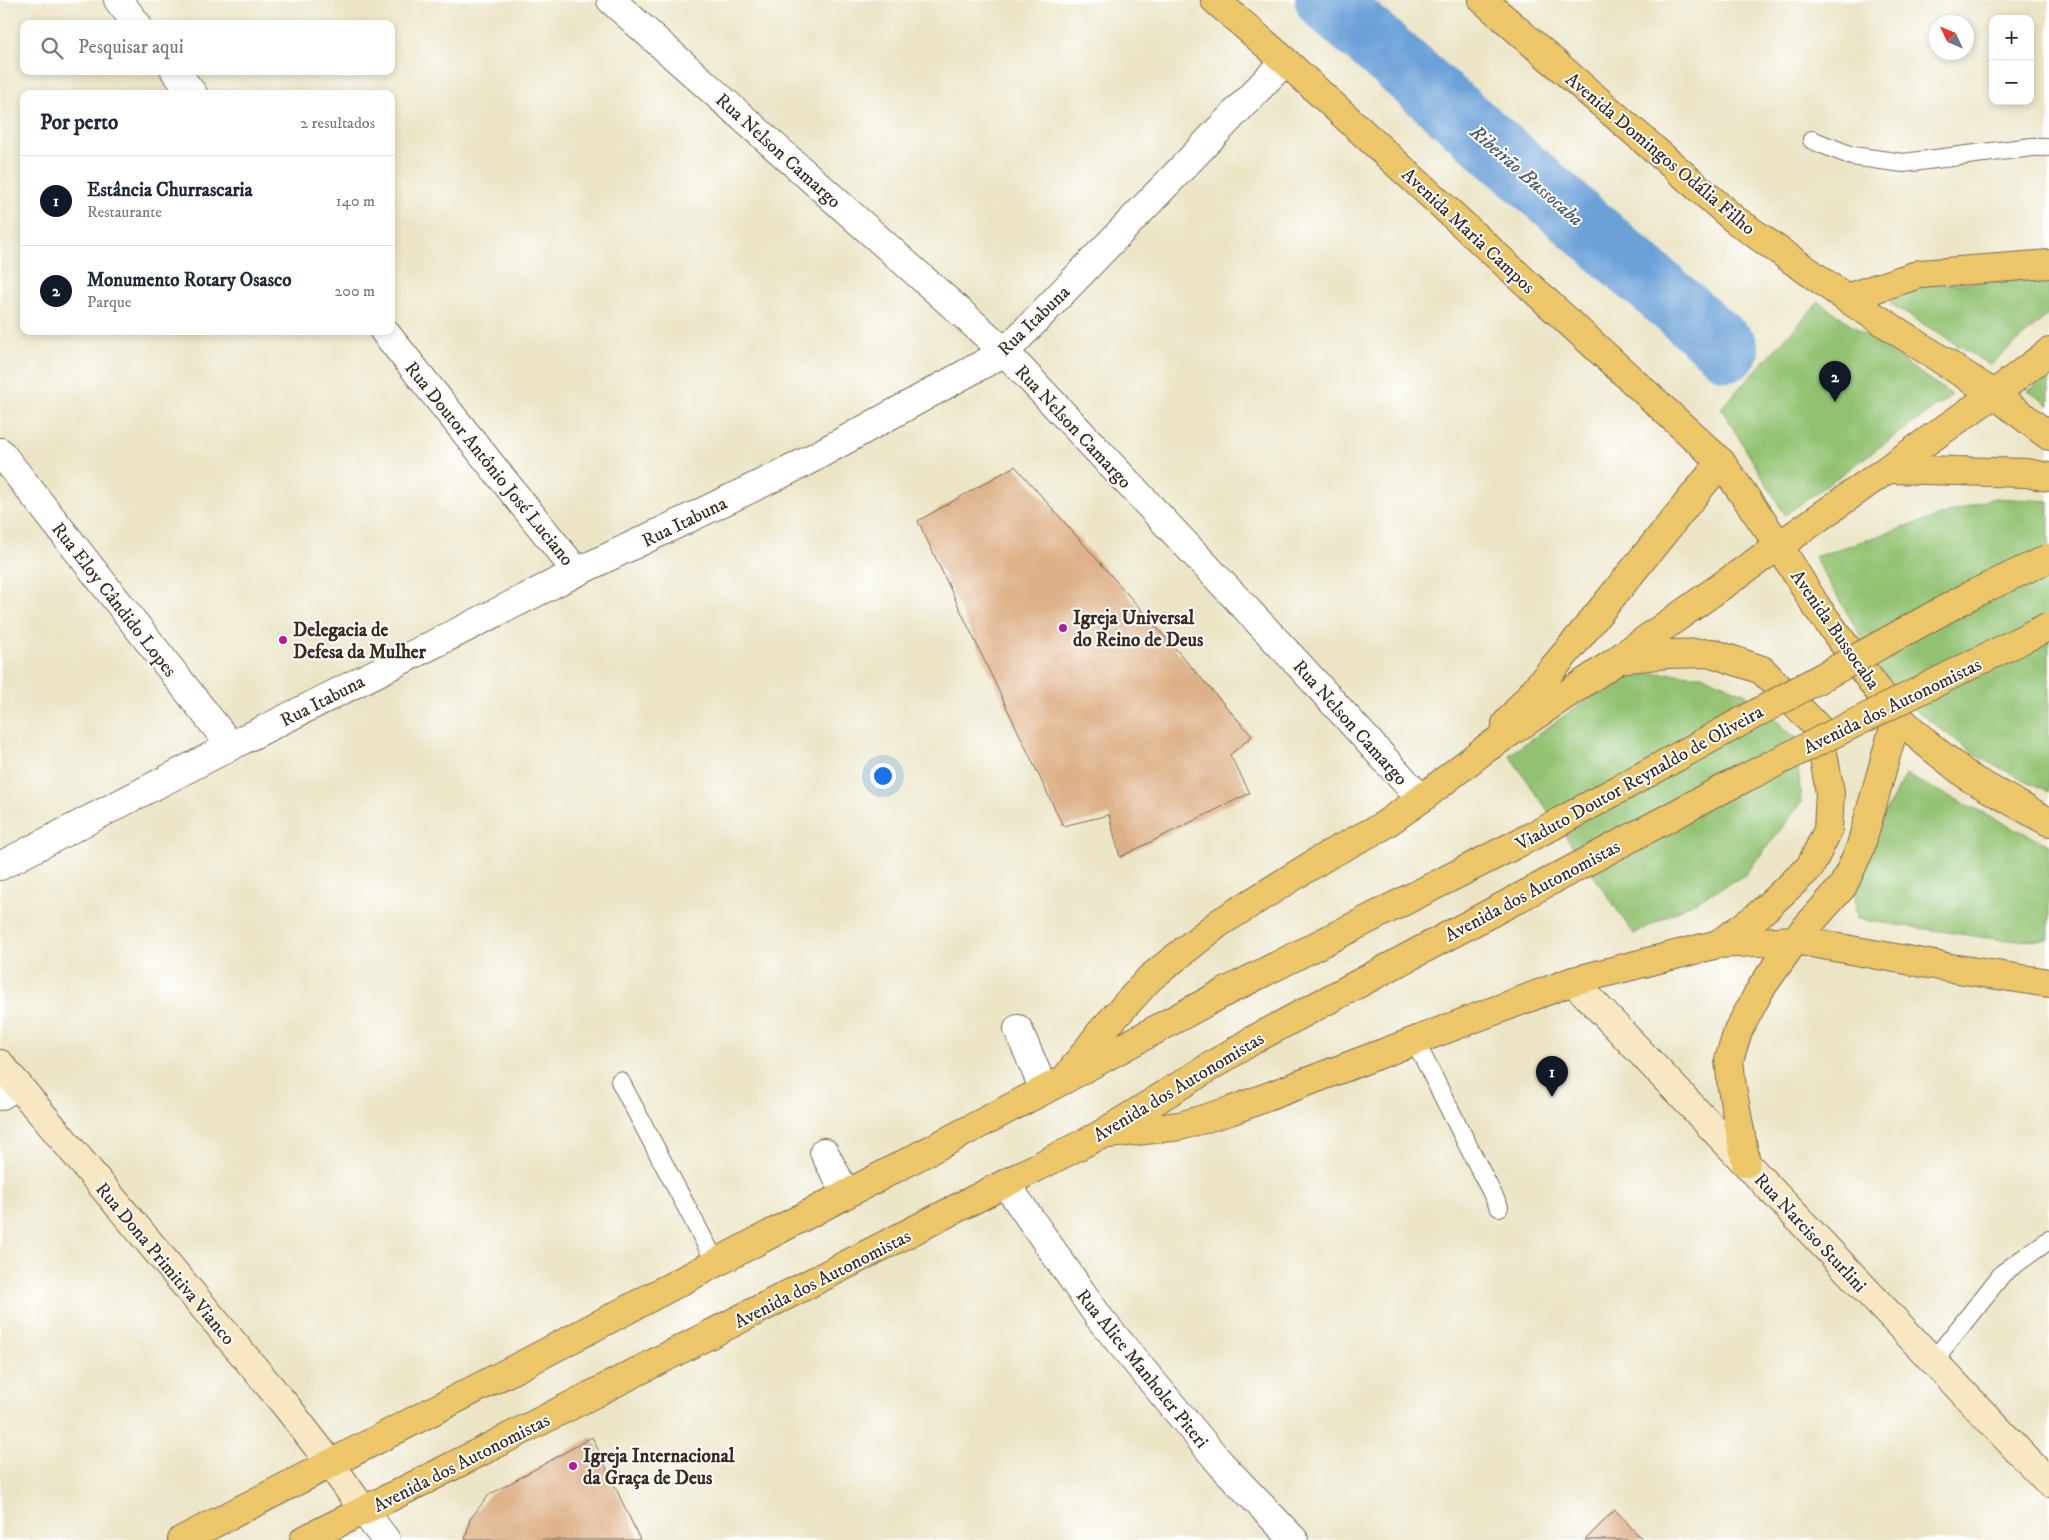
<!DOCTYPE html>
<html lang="pt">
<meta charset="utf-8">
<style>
body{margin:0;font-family:"IM FELL DW Pica",serif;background:#f6f6f7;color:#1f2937}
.controls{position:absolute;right:15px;top:15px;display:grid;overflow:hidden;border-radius:10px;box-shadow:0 2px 8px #0003}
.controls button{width:45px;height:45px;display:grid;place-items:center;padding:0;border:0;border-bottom:1px solid #e0e1e3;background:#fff;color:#1f2937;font:25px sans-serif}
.compass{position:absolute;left:1929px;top:15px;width:45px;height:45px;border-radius:50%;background:#fff;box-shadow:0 2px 8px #0003;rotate:314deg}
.you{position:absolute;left:882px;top:775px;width:18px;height:18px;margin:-12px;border:4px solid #fff;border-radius:50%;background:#1a73e8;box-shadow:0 0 0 8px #1a73e833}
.badge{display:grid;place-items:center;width:32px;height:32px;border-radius:50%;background:#111827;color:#fff;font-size:16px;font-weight:700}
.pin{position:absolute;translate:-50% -41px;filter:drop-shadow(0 1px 2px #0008)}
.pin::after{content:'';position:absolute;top:26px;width:18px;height:15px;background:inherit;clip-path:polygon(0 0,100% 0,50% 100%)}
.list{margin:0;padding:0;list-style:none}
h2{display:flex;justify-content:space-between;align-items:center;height:65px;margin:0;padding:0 20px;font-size:21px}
h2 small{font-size:16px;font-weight:400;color:#747a83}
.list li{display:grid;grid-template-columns:32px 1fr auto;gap:15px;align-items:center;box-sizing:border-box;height:90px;padding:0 20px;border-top:1px solid #e0e1e3}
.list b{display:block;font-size:19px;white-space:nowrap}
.list p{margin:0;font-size:16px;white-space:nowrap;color:#747a83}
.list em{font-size:16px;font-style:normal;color:#747a83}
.icon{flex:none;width:28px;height:28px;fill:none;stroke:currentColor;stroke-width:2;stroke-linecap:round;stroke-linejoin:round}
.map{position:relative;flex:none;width:2049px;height:1540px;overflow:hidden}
.search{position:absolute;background:#fff;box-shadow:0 2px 8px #0003;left:20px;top:20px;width:375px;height:55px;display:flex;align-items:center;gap:12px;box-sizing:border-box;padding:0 18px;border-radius:10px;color:#747a83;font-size:19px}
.panel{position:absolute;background:#fff;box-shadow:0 2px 8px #0003;left:20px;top:90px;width:375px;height:245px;border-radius:10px}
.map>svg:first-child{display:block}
.green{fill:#92c271;stroke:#667648}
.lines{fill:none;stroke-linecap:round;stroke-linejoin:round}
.river{stroke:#6ca1d8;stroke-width:62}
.building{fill:#deb087}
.service-casing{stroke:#796b59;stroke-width:20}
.minor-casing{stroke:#796b59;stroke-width:30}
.tertiary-casing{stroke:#796b59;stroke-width:30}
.secondary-casing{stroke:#796b59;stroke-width:30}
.primary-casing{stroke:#796b59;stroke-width:30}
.service{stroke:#fff;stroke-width:18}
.minor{stroke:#fff;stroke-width:28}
.tertiary{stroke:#fff;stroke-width:28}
.secondary{stroke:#f7e8c3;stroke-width:28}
.primary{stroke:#ecc669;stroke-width:28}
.primary-bridge-casing{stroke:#796b59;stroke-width:30;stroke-linecap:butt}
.primary-bridge{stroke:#ecc669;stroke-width:28}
.poi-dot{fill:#b5179e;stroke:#fff;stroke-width:2}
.labels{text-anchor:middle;stroke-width:4;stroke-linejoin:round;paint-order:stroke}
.street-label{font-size:19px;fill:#3b2a1e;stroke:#fff}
.poi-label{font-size:19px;font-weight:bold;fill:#3b2a1e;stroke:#fff;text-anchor:start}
.water-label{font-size:20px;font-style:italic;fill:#4f5a68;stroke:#fff}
</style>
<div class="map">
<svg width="2049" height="1540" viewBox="0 0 2049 1540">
<rect width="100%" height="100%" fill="#fff"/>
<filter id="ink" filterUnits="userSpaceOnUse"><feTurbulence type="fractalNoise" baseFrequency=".02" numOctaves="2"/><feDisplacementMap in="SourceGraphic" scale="10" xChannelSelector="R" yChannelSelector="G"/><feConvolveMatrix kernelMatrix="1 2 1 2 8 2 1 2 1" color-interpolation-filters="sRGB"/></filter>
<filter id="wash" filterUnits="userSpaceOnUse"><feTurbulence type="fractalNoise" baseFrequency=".0096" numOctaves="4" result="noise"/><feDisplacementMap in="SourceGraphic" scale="20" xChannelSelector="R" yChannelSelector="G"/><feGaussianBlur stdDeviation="1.12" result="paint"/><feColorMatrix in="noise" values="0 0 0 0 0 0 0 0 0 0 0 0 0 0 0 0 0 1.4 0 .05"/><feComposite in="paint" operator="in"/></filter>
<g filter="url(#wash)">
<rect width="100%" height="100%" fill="#ebe5c6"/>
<g class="green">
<path d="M 2049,278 L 2049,314 L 1990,365 L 1889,303 L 1914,286 Z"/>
<path d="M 1819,302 L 1952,395 L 1785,515 L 1721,408 Z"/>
<path d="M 2049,377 L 2049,405 L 2028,391 Z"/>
<path d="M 1994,498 L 2049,501 L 2049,792 L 1980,758 L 1896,696 L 1814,557 Z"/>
<path d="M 1626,672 L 1702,675 L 1744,693 L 1796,738 L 1801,803 L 1745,875 L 1634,934 L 1509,755 Z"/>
<path d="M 1906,775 L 2049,845 L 2049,939 L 2002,940 L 1857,919 L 1854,888 L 1882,817 Z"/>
</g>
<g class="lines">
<path class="river" d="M 1326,0 L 1728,350"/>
</g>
<g id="blocks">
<g class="building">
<path d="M 1015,466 L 1252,736 L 1230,755 L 1250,793 L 1120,857 L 1109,815 L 1063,826 L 918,521 Z"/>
<path d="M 592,1437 L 640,1540 L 465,1540 L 470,1519 L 489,1495 Z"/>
<path d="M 1615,1510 L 1643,1540 L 1585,1540 Z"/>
</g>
</g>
</g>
<g filter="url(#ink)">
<use href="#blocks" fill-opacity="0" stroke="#796b59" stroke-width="1"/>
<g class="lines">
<g class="service-casing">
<g id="service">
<path d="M 1812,140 L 1852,156 L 1903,163 L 2032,147 L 2049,147"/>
<path d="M 1415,1041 L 1499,1207"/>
<path d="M 620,1081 L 716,1263"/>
<path d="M 1933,1361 L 2003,1273 L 2049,1240"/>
</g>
</g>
<g class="minor-casing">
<g id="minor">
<path d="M 118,0 L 137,24"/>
<path d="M 611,0 L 1005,352 L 1300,666 L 1421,799"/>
<path d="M 175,71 L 193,94"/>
<path d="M 384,331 L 577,572"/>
<path d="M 0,452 L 231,746"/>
<path d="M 0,866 L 231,746 L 577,572 L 798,466 L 1005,352 L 1285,61"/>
<path d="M 1018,1029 L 1044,1090"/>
<path d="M 0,1096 L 18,1085"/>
<path d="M 824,1152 L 846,1194"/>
<path d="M 1006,1184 L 1101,1320 L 1221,1464 L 1294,1540"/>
</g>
</g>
<g class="tertiary-casing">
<path id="tertiary" d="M 364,1511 L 386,1540"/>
</g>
<g class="secondary-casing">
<g id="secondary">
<path d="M 1573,981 L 2049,1483"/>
<path d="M 0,1064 L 287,1407 L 330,1463 L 364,1511"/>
</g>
</g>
<g class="primary-casing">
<g id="primary">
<path d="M 1215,0 L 1285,61 L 1721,462 L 1780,547 L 1816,606 L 1897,716 L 1926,743 L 1970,778 L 2049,822"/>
<path d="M 1483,0 L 1734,219 L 1846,298 L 1994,394 L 2049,436"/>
<path d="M 1846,298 L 1920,274 L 2049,264"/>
<path d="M 1889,469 L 2026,473 L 2049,477"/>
<path d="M 1621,657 L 1994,394 L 2049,352"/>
<path d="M 1506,724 L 1576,641 L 1721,462"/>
<path d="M 1718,944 L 1795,940 L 1951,968 L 2049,983"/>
<path d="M 1065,1079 L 1100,1033 L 1150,978 L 1219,923 L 1328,855 L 1381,827 L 1421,799 L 1484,750 L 1619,659 L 1667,654 L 1712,653 L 1762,670 L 1819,729 L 1830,793 L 1828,830 L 1810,867 L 1755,918 L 1718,944 L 1573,981 L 1230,1111 L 1180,1126 L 1100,1135"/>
<path d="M 1746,1163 L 1732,1088 L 1729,1060 L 1738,1031 L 1761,988 L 1795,940 L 1843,886 L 1860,849 L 1897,716"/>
<path d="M 182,1540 L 524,1364 L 1065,1079 L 1227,991 L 1552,826"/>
<path d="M 304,1540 L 433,1476 L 1100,1135 L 1253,1040"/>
</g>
</g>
<use href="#service" class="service"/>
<use href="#minor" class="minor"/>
<use href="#tertiary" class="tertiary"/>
<use href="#secondary" class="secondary"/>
<use href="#primary" class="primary"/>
<g class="primary-bridge-casing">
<g id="primary-bridge">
<path d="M 1552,826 L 1971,595 L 2049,558"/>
<path d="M 1253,1040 L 1717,792 L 2049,626"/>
</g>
</g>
<use href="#primary-bridge" class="primary-bridge"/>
</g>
</g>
<g class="poi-dot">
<circle cx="1063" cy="628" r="5"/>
<circle cx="283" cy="640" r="5"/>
<circle cx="573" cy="1466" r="5"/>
</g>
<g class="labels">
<g class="street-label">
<text transform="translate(779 150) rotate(42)" y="7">Rua Nelson Camargo</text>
<text transform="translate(1661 153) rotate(40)" y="7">Avenida Domingos Odália Filho</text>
<text transform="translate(1469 230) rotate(43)" y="7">Avenida Maria Campos</text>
<text transform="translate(1033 320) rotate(-44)" y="7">Rua Itabuna</text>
<text transform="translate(1074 426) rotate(47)" y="7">Rua Nelson Camargo</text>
<text transform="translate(490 463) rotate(51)" y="7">Rua Doutor Antônio José Luciano</text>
<text transform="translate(684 521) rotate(-26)" y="7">Rua Itabuna</text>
<text transform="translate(115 599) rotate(52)" y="7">Rua Eloy Cândido Lopes</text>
<text transform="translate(1836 629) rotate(55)" y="7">Avenida Bussocaba</text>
<text transform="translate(322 700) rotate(-27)" y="7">Rua Itabuna</text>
<text transform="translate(1892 705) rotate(-26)" y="7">Avenida dos Autonomistas</text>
<text transform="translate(1351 722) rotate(48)" y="7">Rua Nelson Camargo</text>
<text transform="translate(1639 777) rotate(-29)" y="7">Viaduto Doutor Reynaldo de Oliveira</text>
<text transform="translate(1532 890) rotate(-28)" y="7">Avenida dos Autonomistas</text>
<text transform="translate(1178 1086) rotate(-31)" y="7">Avenida dos Autonomistas</text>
<text transform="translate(1811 1232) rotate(47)" y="7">Rua Narciso Sturlini</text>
<text transform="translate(166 1263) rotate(50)" y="7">Rua Dona Primitiva Vianco</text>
<text transform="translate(822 1278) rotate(-27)" y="7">Avenida dos Autonomistas</text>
<text transform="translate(1143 1368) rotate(51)" y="7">Rua Alice Manholer Piteri</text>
<text transform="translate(461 1462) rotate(-27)" y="7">Avenida dos Autonomistas</text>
</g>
<g class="poi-label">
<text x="1073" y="624">Igreja Universal<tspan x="1073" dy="22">do Reino de Deus</tspan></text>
<text x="293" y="636">Delegacia de<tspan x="293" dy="22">Defesa da Mulher</tspan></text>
<text x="583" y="1462">Igreja Internacional<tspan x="583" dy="22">da Graça de Deus</tspan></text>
</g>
<g class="water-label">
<text transform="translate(1527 175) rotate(41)" y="7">Ribeirão Bussocaba</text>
</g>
</g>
</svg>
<div class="controls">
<button>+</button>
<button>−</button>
</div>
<svg class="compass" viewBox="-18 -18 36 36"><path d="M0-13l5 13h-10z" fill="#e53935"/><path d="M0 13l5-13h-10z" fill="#747a83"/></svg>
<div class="you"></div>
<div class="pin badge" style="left:1552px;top:1097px">1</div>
<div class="pin badge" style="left:1835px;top:402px">2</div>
<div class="search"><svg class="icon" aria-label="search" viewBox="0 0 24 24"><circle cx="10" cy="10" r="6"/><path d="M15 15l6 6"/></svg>Pesquisar aqui</div>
<section class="panel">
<h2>Por perto<small>2 resultados</small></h2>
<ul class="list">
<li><span class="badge">1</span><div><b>Estância Churrascaria</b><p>Restaurante</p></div><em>140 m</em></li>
<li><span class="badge">2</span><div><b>Monumento Rotary Osasco</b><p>Parque</p></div><em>200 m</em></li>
</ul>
</section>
</div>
